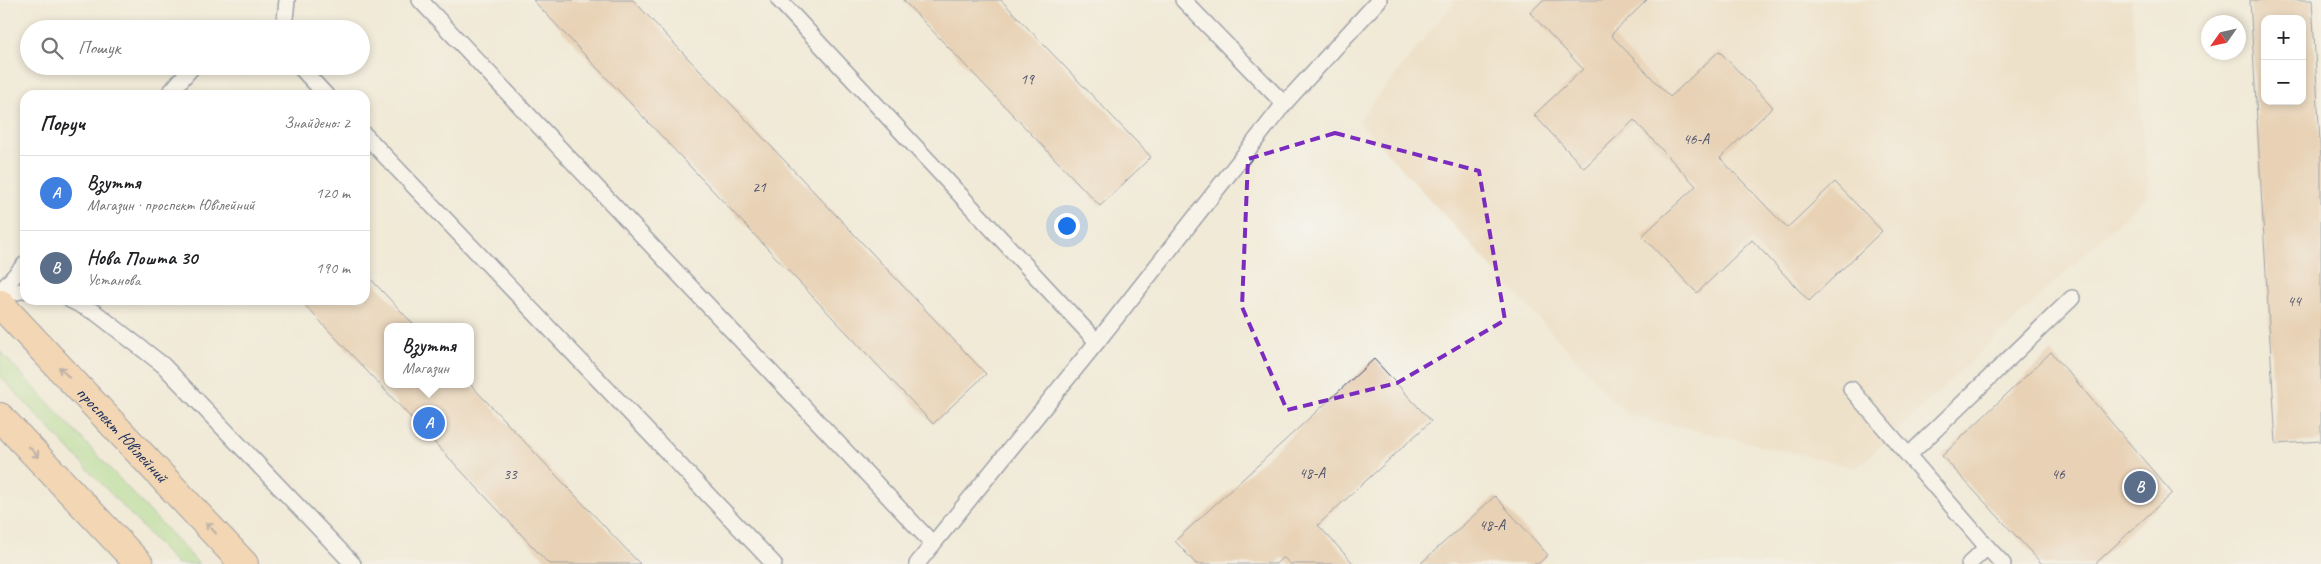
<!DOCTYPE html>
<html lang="uk">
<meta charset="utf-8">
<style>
body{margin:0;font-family:Caveat,sans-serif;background:#f6f6f6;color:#202124}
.controls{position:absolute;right:15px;top:15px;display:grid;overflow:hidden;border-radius:10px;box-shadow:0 2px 8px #0003}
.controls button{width:45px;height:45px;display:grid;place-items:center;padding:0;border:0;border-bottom:1px solid #e0e0e0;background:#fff;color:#202124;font:25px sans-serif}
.compass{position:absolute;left:2201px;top:15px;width:45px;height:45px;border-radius:50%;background:#fff;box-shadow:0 2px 8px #0003;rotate:236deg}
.you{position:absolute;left:1066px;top:225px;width:18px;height:18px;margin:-12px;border:4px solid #fff;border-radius:50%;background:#1a73e8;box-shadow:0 0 0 8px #1a73e833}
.badge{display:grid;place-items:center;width:32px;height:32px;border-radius:50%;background:#2563eb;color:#fff;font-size:16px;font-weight:700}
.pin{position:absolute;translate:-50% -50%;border:2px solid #fff;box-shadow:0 1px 5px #0006}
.popup{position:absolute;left:384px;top:323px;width:90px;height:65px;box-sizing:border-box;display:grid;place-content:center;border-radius:10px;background:#fff;filter:drop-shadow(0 1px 4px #0005);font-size:16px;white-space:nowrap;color:#757577}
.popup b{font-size:19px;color:#202124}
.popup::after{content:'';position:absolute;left:50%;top:100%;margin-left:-10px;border:10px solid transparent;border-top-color:#fff}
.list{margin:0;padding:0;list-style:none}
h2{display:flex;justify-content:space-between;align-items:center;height:65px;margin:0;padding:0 20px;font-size:21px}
h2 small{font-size:16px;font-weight:400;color:#757577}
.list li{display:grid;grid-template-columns:32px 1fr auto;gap:15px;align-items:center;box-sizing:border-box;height:75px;padding:0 20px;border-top:1px solid #e0e0e0}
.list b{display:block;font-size:19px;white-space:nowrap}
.list p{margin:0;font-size:16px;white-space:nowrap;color:#757577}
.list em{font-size:16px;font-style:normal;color:#757577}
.icon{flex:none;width:28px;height:28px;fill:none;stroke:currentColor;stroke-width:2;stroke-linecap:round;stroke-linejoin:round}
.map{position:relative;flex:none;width:2321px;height:564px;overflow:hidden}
.search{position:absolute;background:#fff;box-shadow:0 2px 8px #0003;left:20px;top:20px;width:350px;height:55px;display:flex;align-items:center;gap:12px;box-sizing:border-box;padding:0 18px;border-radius:28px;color:#757577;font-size:19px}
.panel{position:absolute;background:#fff;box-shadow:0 2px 8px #0003;left:20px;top:90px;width:350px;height:215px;border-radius:15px}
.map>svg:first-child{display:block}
.built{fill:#ecd8ba}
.green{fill:#a5db8b;stroke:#608574}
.building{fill:#deb489;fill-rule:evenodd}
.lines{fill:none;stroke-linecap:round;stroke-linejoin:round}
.service-casing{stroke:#3b4b70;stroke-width:18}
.primary-casing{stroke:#3b4b70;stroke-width:30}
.service{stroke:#fff;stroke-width:15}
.primary{stroke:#f6be87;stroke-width:28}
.oneway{stroke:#7e6f70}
.marked{fill:none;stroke:#7b2cbf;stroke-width:4;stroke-dasharray:10 6;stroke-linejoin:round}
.labels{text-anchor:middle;stroke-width:4;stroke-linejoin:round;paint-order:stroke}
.number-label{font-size:15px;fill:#4c5069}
.street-label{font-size:18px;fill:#1b2f5e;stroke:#f6f6f2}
</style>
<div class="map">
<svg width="2321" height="564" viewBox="0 0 2321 564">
<rect width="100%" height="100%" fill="#f6f6f2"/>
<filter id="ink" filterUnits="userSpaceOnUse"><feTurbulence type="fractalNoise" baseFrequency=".02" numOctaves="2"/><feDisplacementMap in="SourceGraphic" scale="10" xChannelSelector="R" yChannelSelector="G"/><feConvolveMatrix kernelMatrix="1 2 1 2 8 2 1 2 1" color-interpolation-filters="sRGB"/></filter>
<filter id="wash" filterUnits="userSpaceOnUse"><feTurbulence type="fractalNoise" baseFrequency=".0096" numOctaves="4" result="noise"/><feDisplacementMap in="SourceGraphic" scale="20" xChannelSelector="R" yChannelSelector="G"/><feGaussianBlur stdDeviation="1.12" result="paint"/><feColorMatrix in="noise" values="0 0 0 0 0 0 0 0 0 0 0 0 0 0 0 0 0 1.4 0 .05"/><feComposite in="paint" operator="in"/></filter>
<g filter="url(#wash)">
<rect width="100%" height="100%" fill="#f1ead7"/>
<path class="built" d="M 1456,0 L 2131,0 L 2149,194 L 1857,468 L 1626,414 L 1358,121 Z"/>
<path class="green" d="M 0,351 L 199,564 L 177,564 L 0,376 Z"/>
<g id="blocks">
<g class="building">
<path d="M 533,0 L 633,0 L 986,374 L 933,424 Z"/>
<path d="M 903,0 L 1001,0 L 1151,157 L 1100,206 Z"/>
<path d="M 1543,0 L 1647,0 L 1611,35 L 1670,97 L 1719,51 L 1773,107 L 1720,158 L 1787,228 L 1835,182 L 1882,231 L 1809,301 L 1752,240 L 1697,293 L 1642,236 L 1696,186 L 1634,120 L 1584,168 L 1534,115 L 1583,69 L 1530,13 Z"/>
<path d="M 2250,0 L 2312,0 L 2321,160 L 2321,441 L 2276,444 ZM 2265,19 L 2302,19 L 2302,101 L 2265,101 Z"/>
<path d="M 365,273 L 416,327 L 388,327 L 388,384 L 470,384 L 640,564 L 549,564 L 300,300 L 365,300 Z"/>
<path d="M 2051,352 L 2172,493 L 2095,564 L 2042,564 L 1942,456 Z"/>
<path d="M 1374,359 L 1431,421 L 1318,525 L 1354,564 L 1290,564 L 1283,557 L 1276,564 L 1196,564 L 1175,541 Z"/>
<path d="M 1495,496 L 1548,555 L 1538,564 L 1420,564 Z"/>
</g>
</g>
</g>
<g filter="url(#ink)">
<use href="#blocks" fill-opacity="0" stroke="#3b4b70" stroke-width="1"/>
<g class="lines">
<g class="service-casing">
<g id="service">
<path d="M 420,0 L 933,544 L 917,564"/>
<path d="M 779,0 L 1097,342"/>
<path d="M 1183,0 L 1284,104"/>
<path d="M 284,29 L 287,0"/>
<path d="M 299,66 L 326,95"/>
<path d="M 168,95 L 193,66"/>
<path d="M 365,135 L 774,564"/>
<path d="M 0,292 L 25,264"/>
<path d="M 0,296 L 25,290"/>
<path d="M 70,300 L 96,313 L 163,365 L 353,564"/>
<path d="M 1851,389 L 1987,547"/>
<path d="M 1909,455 L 2072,298"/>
<path d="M 933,544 L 1097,342 L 1284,104 L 1379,0"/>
<path d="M 1969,564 L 1987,547 L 2003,564"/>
</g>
</g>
<g class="primary-casing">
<g id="primary">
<path id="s1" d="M 0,304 L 244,564"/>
<path d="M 0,417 L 139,564"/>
</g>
</g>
<use href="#service" class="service"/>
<use href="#primary" class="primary"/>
</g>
<defs><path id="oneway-shaft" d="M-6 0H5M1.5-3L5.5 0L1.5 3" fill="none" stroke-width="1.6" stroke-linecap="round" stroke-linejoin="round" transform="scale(1.25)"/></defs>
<g class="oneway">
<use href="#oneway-shaft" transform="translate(64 372) rotate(-133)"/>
<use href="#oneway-shaft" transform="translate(34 452) rotate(47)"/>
<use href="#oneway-shaft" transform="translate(211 528) rotate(-133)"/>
</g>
</g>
<path d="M0 0H2321V564H0ZM 1335,133 L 1479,171 L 1505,320 L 1397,383 L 1287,410 L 1242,307 L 1248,159 Z" fill="#f1ead7" fill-opacity=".55" fill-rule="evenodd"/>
<path class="marked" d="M 1335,133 L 1479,171 L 1505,320 L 1397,383 L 1287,410 L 1242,307 L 1248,159 Z"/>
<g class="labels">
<g class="number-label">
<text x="1027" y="84">19</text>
<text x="1696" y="144">46-А</text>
<text x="759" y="192">21</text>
<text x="2294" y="306">44</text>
<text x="1312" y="478">48-А</text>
<text x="510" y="479">33</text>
<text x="2058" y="479">46</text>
<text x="1492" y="530">48-А</text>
</g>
<g class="street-label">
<text dy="6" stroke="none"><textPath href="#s1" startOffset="179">проспект Ювілейний</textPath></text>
</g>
</g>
</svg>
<div class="controls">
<button>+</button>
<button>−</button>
</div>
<svg class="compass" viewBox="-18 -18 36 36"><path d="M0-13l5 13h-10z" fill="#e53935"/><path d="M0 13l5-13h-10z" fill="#757577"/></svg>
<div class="you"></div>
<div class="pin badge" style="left:429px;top:423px;background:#3f7fe0">A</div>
<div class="popup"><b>Взуття</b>Магазин</div>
<div class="pin badge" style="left:2140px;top:487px;background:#5c6f8a">B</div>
<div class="search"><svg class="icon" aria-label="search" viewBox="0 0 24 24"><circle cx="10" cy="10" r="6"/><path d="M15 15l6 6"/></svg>Пошук</div>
<section class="panel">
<h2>Поруч<small>Знайдено: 2</small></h2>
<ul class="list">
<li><span class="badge" style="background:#3f7fe0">A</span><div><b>Взуття</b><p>Магазин · проспект Ювілейний</p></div><em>120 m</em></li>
<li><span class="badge" style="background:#5c6f8a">B</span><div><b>Нова Пошта 30</b><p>Установа</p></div><em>190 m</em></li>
</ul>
</section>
</div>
